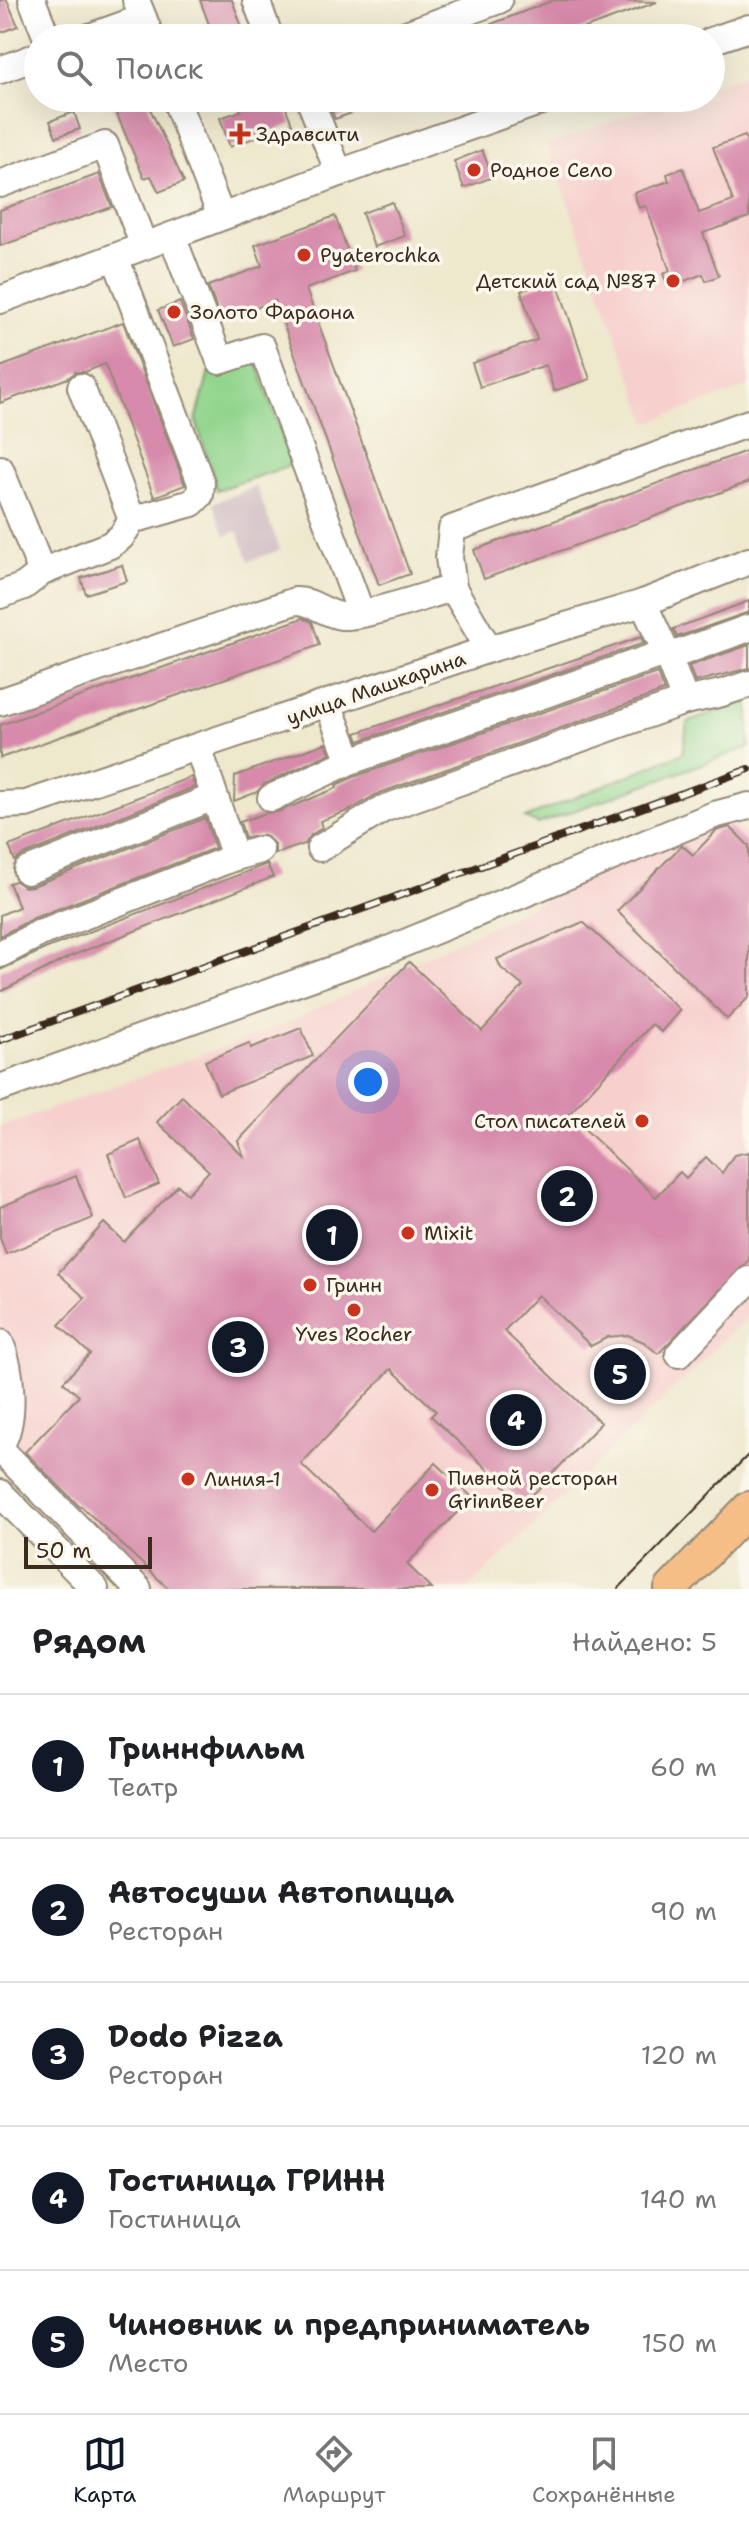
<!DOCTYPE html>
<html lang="ru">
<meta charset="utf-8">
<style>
body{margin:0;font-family:"Shantell Sans",sans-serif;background:#f2f2f2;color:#202124}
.scale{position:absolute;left:24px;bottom:20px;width:128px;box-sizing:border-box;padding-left:8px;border:4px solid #3b2a1e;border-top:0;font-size:22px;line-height:28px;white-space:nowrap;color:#3b2a1e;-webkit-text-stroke:6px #fbf7ec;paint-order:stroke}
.you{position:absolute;left:368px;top:1082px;width:28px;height:28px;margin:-20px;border:6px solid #fff;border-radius:50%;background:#1a73e8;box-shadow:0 0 0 12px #1a73e833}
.badge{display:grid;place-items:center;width:52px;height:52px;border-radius:50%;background:#111827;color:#fff;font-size:26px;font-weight:700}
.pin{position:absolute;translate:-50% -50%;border:4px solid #fff;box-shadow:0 2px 8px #0006}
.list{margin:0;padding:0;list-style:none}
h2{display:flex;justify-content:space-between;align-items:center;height:104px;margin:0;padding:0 32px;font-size:34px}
h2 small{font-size:26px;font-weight:400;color:#757577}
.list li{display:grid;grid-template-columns:52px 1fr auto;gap:24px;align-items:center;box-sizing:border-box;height:144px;padding:0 32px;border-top:2px solid #e0e0e0}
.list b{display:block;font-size:30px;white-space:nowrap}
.list p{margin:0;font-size:26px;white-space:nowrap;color:#757577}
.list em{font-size:26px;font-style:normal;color:#757577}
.icon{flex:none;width:44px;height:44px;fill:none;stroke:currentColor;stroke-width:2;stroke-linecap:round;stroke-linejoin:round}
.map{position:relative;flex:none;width:749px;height:1589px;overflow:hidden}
.search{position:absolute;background:#fff;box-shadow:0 8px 32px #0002;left:24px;right:24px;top:24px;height:88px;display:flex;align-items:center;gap:20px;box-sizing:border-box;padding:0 28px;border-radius:44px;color:#757577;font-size:30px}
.sheet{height:824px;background:#fff}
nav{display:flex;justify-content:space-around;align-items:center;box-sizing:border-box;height:112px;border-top:2px solid #e0e0e0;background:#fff;font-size:22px;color:#757577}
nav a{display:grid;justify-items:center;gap:4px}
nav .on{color:#111827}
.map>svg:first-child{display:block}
.built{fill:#f7d0ce}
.industrial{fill:#d2bec4}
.green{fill:#90d48c;stroke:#667f55;stroke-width:2}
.building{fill:#d78aab}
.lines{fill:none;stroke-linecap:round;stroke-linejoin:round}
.minor-casing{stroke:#948976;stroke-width:30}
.major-casing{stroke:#948976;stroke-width:36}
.minor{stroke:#fff;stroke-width:26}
.major{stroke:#f6be87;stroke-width:32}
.tram{stroke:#3b2a1e;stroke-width:2}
.rail-casing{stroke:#3b2a1e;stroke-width:8}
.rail{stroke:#fbf7ec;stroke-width:5;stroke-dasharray:15;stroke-linecap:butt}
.poi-dot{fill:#c8321e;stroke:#fbf7ec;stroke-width:3}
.labels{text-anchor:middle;stroke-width:7;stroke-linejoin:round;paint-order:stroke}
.poi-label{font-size:20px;fill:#3b2a1e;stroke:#fbf7ec;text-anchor:start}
.street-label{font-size:20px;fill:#3b2a1e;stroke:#fbf7ec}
</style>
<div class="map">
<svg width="749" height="1589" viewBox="0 0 749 1589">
<rect width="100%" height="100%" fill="#fbf7ec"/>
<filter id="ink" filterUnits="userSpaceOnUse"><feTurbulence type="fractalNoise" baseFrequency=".0125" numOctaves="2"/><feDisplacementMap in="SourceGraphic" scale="16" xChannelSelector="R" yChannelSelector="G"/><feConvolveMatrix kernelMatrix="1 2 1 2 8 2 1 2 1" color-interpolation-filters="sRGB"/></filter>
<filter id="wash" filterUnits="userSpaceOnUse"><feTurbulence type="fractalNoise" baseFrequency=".006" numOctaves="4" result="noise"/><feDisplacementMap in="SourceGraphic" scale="32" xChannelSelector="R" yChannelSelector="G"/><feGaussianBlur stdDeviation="1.8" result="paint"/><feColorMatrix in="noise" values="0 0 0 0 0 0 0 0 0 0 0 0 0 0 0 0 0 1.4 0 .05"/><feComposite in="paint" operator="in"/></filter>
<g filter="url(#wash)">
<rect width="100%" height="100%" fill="#eee8cd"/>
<g class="built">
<path d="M 749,72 L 749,386 L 648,423 L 547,145 L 677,98 L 711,98 L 711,86 Z"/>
<path d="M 725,814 L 749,837 L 749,1315 L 468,1589 L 130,1589 L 4,1473 L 0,1438 L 0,1127 L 281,1026 Z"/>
</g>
<path class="industrial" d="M 256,486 L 280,550 L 249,561 L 238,531 L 225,536 L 213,503 Z"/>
<g class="green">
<path d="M 255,357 L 292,465 L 217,490 L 196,421 L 209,372 Z"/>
<path d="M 749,699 L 749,747 L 538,824 L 525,818 L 683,753 L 687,723 Z"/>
</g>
<g id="blocks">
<g class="building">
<path d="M 0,0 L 7,0 L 18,26 L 0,33 Z"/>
<path d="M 200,0 L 232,0 L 246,38 L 214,38 Z"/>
<path d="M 554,0 L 657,2 L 557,38 L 455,38 Z"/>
<path d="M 110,98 L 145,98 L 184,182 L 159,192 L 151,176 L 144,178 Z"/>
<path d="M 236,98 L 282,98 L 292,124 L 230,147 L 220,118 L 241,111 Z"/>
<path d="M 326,98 L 389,98 L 389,100 L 335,119 Z"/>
<path d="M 74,112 L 80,129 L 56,137 L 50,121 Z"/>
<path d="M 745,136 L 749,147 L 749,217 L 703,233 L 719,276 L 706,281 L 703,274 L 668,287 L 663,274 L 670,271 L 646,206 L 639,208 L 634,193 L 669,181 L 667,174 L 683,168 L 699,213 L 733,201 L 713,147 Z"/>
<path d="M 482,150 L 493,177 L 464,188 L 454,161 Z"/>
<path d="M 99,174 L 112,207 L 0,246 L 0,210 Z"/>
<path d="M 392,202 L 405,236 L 374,247 L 362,213 Z"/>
<path d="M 335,216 L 355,271 L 306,289 L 410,574 L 379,585 L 275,301 L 221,320 L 208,286 L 262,266 L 255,245 Z"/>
<path d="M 556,279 L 590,379 L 554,391 L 546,365 L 480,387 L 472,363 L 537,340 L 521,291 Z"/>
<path d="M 180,302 L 194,339 L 173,347 L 158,310 Z"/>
<path d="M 123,322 L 185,485 L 154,497 L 105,364 L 85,372 L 76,372 L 68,378 L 0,403 L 0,367 Z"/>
<path d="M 749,450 L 749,482 L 484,579 L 474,550 Z"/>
<path d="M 122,565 L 127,581 L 86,594 L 81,578 Z"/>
<path d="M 749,601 L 749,612 L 677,637 L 673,629 Z"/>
<path d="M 303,618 L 312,622 L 320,645 L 0,758 L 0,725 Z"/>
<path d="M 641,637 L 644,643 L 359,741 L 356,733 Z"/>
<path d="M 749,645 L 749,668 L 695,682 L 689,666 Z"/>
<path d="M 657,673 L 664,691 L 377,794 L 350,810 L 320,821 L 322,828 L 311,835 L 305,844 L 275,854 L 275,845 L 265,835 L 245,838 L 240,822 L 266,813 L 278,812 L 337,788 L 336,785 L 356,776 Z"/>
<path d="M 326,743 L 330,753 L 264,784 L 257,792 L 234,801 L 235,776 Z"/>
<path d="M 191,777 L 195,787 L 21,856 L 15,861 L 9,846 Z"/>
<path d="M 205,818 L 215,848 L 34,918 L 0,936 L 0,915 L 19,907 L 9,883 L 15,881 L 24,887 L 33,886 Z"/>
<path d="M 730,827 L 749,846 L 749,997 L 727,1019 L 617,911 L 680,847 L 682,845 L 693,855 L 716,831 Z"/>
<path d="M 267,864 L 273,877 L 71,956 L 0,992 L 0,970 L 47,948 Z"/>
<path d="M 583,922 L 680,1010 L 661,1032 L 652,1024 L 569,1114 L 656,1197 L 680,1172 L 686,1178 L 706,1157 L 722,1173 L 734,1155 L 749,1152 L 749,1260 L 658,1354 L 644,1342 L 628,1335 L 608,1337 L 591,1346 L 538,1295 L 504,1331 L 601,1423 L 524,1504 L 431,1416 L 436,1411 L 391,1369 L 301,1464 L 371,1531 L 436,1463 L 472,1497 L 407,1564 L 432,1589 L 169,1589 L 81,1506 L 80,1507 L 25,1452 L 79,1396 L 63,1382 L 90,1354 L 59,1325 L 85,1298 L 58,1273 L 104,1223 L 124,1242 L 178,1185 L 187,1194 L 209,1171 L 157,1122 L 182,1096 L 244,1157 L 238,1141 L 409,962 L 482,1031 L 523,986 L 501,968 L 497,959 Z"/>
<path d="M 301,1028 L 313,1056 L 219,1094 L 205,1061 L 249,1043 L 251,1048 Z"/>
<path d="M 140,1140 L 159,1184 L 126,1198 L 108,1154 Z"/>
<path d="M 76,1176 L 93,1218 L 6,1254 L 0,1238 L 0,1207 Z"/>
</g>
</g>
</g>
<g filter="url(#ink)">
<use href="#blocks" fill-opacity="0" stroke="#948976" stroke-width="2"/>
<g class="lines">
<g class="minor-casing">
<g id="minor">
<path d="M 32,0 L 47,38"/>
<path d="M 136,0 L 151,38"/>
<path d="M 256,0 L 270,38"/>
<path d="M 87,38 L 143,18"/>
<path d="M 395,38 L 499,0"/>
<path d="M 711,41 L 749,28"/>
<path d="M 0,70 L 38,56"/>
<path d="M 175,98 L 221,216"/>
<path d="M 309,98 L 339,173"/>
<path d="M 0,184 L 105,145 L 144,246"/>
<path d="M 172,236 L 220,361 L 262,347 L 361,613"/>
<path d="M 0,300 L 339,173 L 550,98"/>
<path d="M 81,387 L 132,520"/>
<path d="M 0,469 L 42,572"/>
<path d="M 0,595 L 24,586 L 42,572 L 110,545 L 121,537 L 132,520 L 192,503 L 200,495 L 201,483 L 115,257"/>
<path d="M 643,603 L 667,654 L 685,701"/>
<path d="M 489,649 L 453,588 L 449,557 L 452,529 L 749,423"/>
<path d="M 0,702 L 295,601 C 313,600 324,614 342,616 C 366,617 427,595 453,588"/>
<path d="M 350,761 L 659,655 L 679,653 L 749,628"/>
<path d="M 271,798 L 350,761 L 328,704"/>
<path d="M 0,805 L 26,804 L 489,649 L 643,603 L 749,561"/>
<path d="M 320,848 L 383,809 L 685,701 L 722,693 L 749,684"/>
<path d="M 235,857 L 260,850"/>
<path d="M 27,871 L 214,797"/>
<path d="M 0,954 L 40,933 L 235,857 L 198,747"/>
<path d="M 0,1088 L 383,952 L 714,815 L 749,806"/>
<path d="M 0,1343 C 12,1369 16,1421 0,1446"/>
<path d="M 679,1354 L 749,1280"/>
<path d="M 0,1449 L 138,1589"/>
<path d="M 0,1493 L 95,1589"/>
</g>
</g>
<g class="major-casing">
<path id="major" d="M 671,1589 L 749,1508"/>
</g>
<use href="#minor" class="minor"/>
<use href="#major" class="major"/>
<path class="tram" d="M 618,1589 L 749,1454"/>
<g class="rail-casing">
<path id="rail" d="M 0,1040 L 749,769"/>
</g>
<use href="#rail" class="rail"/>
</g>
</g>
<g class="poi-dot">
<path d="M236 122h8v8h8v8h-8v8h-8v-8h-8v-8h8z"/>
<circle cx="474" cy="170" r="8"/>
<circle cx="304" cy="255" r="8"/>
<circle cx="673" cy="281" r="8"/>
<circle cx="174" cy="312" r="8"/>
<circle cx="642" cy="1121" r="8"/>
<circle cx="408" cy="1233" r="8"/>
<circle cx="310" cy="1285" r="8"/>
<circle cx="354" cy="1310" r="8"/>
<circle cx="188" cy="1479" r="8"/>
<circle cx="432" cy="1490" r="8"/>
</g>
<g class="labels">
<g class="poi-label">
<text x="256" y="141">Здравсити</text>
<text x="490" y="177">Родное Село</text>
<text x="320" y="262">Pyaterochka</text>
<text x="657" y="288" text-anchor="end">Детский сад №87</text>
<text x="190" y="319">Золото Фараона</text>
<text x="626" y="1128" text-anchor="end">Стол писателей</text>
<text x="424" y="1240">Mixit</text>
<text x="326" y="1292">Гринн</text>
<text x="354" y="1341" text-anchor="middle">Yves Rocher</text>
<text x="448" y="1485">Пивной ресторан<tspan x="448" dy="23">GrinnBeer</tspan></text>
<text x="204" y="1486">Линия-1</text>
</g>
<g class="street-label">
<text transform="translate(376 688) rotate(-19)" y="7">улица Машкарина</text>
</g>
</g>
</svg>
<div class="scale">50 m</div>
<div class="you"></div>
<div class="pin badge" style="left:332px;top:1235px">1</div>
<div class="pin badge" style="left:567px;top:1196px">2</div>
<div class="pin badge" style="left:238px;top:1347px">3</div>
<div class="pin badge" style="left:516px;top:1420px">4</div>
<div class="pin badge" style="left:620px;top:1374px">5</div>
<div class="search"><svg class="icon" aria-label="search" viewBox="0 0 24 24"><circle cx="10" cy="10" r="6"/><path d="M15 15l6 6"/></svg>Поиск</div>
</div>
<section class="sheet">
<h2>Рядом<small>Найдено: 5</small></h2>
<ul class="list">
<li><span class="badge">1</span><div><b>Гриннфильм</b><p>Театр</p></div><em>60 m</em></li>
<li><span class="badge">2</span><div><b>Автосуши Автопицца</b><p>Ресторан</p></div><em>90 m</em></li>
<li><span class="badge">3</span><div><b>Dodo Pizza</b><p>Ресторан</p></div><em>120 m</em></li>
<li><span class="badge">4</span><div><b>Гостиница ГРИНН</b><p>Гостиница</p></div><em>140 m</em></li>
<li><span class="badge">5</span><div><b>Чиновник и предприниматель</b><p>Место</p></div><em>150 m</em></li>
</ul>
</section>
<nav>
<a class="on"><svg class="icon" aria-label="map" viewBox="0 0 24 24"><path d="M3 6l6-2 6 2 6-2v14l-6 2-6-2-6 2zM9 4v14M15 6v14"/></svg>Карта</a>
<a><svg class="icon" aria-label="directions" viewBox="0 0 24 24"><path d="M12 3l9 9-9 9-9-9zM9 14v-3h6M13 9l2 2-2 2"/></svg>Маршрут</a>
<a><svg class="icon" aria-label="saved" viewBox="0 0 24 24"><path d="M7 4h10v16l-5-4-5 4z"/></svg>Сохранённые</a>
</nav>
